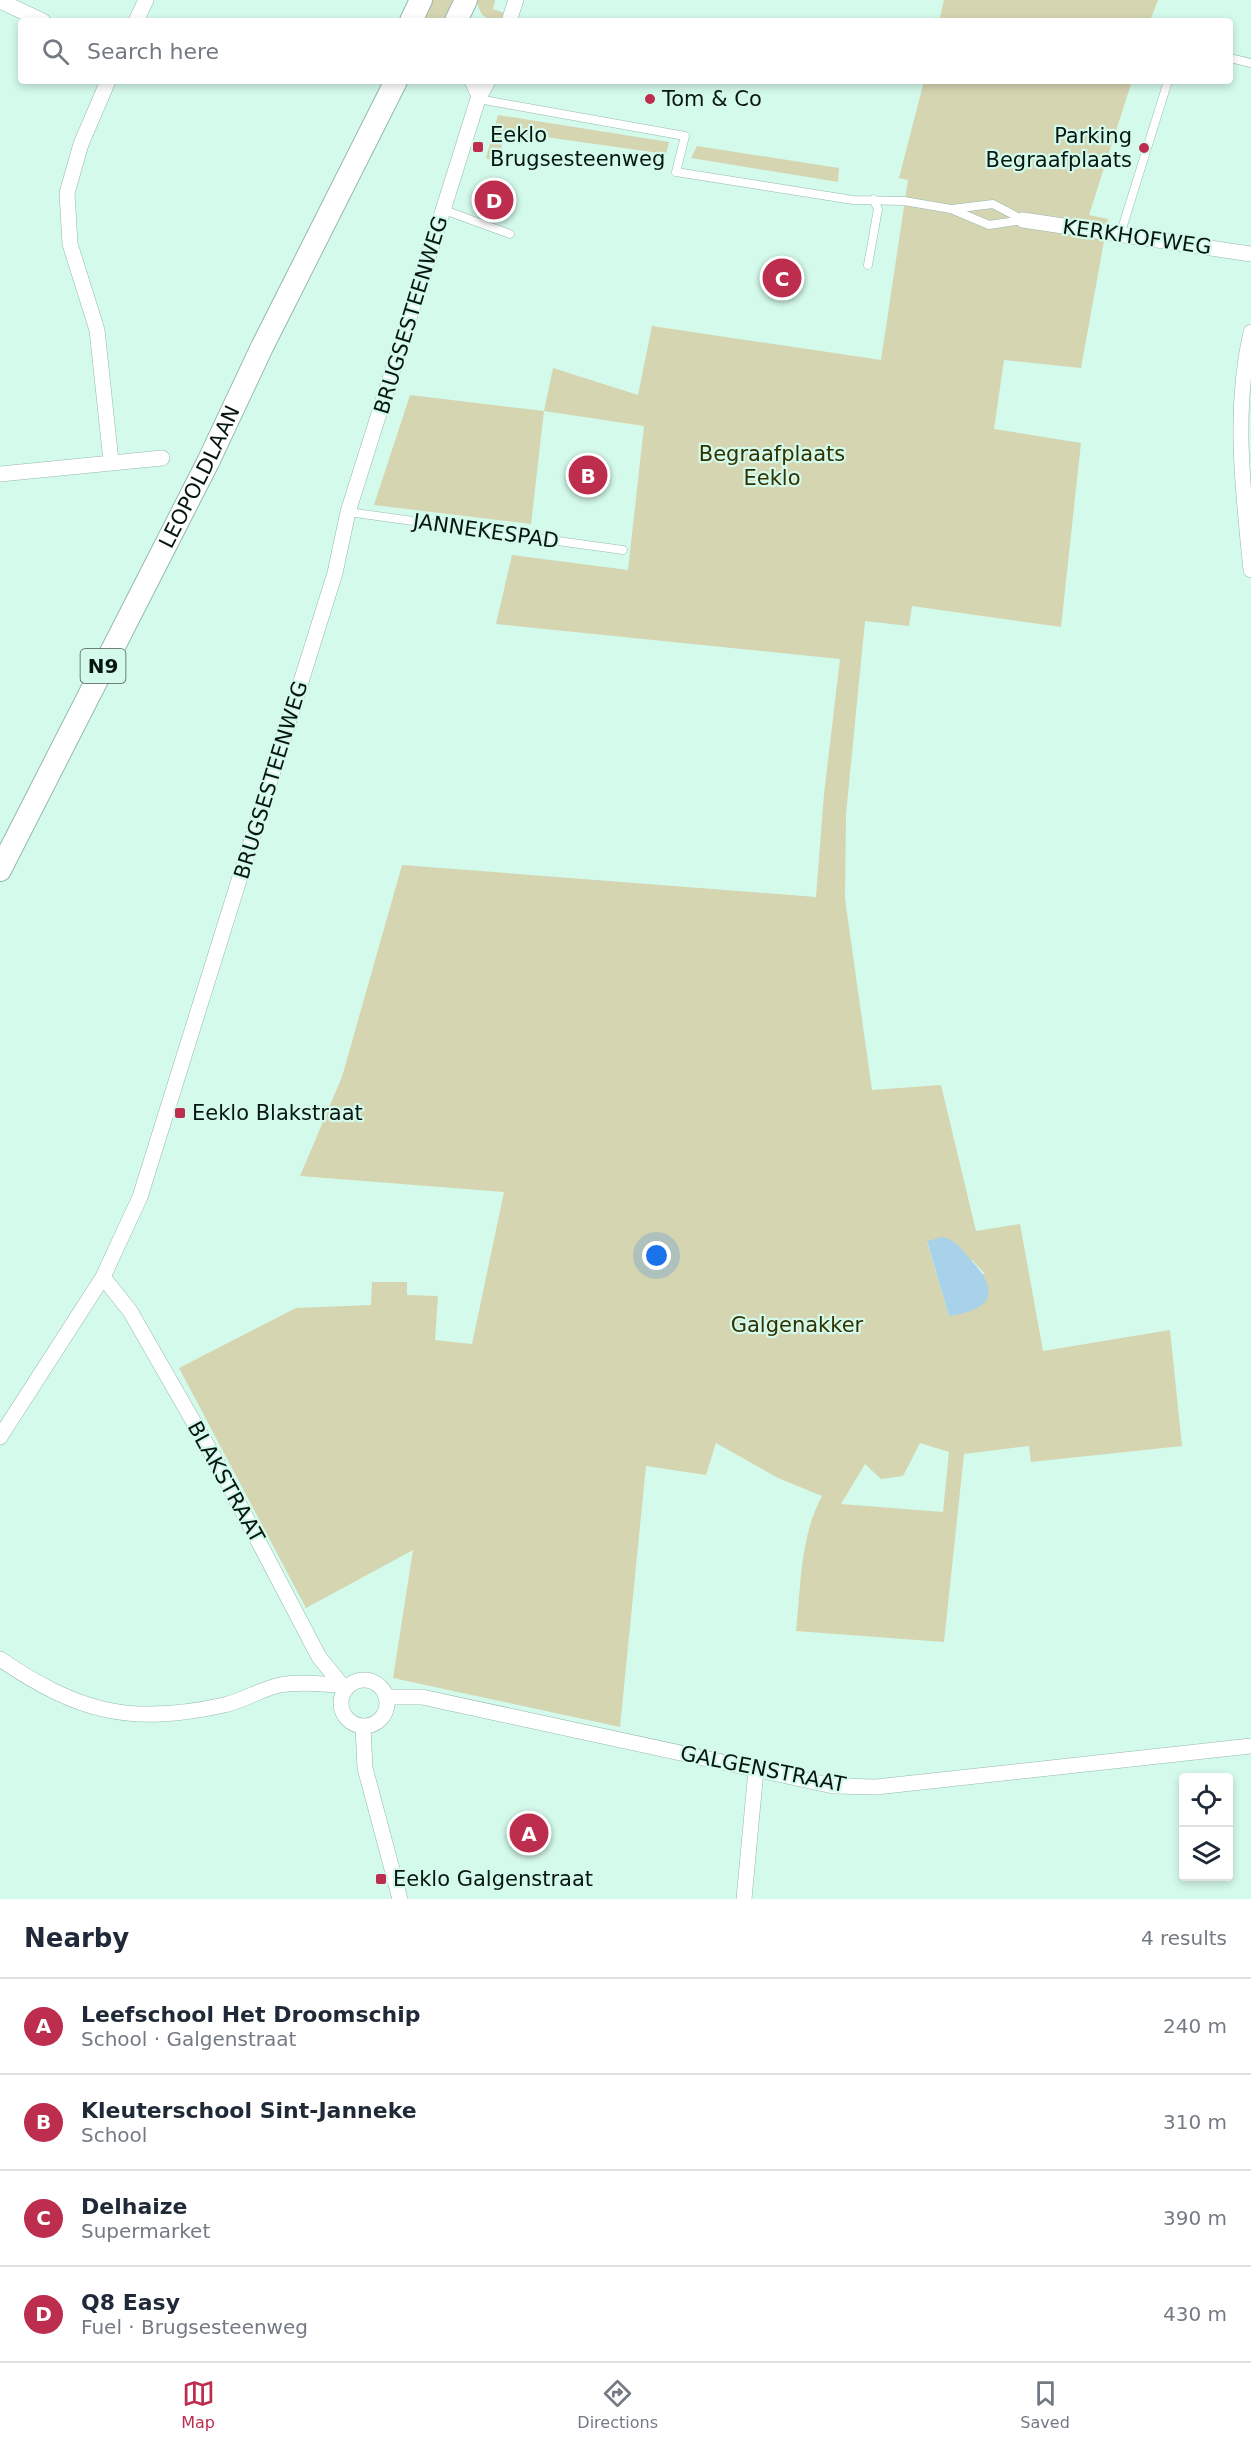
<!DOCTYPE html>
<meta charset="utf-8">
<style>
body{margin:0;font-family:"DejaVu Sans",sans-serif;background:#f6f6f7;color:#1f2937}
.controls{position:absolute;right:18px;bottom:18px;display:grid;overflow:hidden;border-radius:6px;box-shadow:0 3px 9px #0003}
.controls button{width:54px;height:54px;display:grid;place-items:center;padding:0;border:0;border-bottom:2px solid #e0e1e3;background:#fff;color:#1f2937;font:30px sans-serif}
.you{position:absolute;left:657px;top:1256px;width:21px;height:21px;margin:-15px;border:4px solid #fff;border-radius:50%;background:#1a73e8;box-shadow:0 0 0 9px #1a73e833}
.badge{display:grid;place-items:center;width:39px;height:39px;border-radius:50%;background:#bd2d4d;color:#fff;font-size:20px;font-weight:700}
.pin{position:absolute;translate:-50% -50%;border:3px solid #fff;box-shadow:0 2px 6px #0006}
.list{margin:0;padding:0;list-style:none}
h2{display:flex;justify-content:space-between;align-items:center;height:78px;margin:0;padding:0 24px;font-size:26px}
h2 small{font-size:20px;font-weight:400;color:#747a83}
.list li{display:grid;grid-template-columns:39px 1fr auto;gap:18px;align-items:center;box-sizing:border-box;height:96px;padding:0 24px;border-top:2px solid #e0e1e3}
.list b{display:block;font-size:22px;white-space:nowrap}
.list p{margin:0;font-size:20px;white-space:nowrap;color:#747a83}
.list em{font-size:20px;font-style:normal;color:#747a83}
.icon{flex:none;width:33px;height:33px;fill:none;stroke:currentColor;stroke-width:2;stroke-linecap:round;stroke-linejoin:round}
.map{position:relative;flex:none;width:1251px;height:1899px;overflow:hidden}
.search{position:absolute;background:#fff;box-shadow:0 3px 9px #0003;left:18px;right:18px;top:18px;height:66px;display:flex;align-items:center;gap:15px;box-sizing:border-box;padding:0 21px;border-radius:6px;color:#747a83;font-size:22px}
.sheet{height:462px;background:#fff}
nav{display:flex;justify-content:space-around;align-items:center;box-sizing:border-box;height:84px;border-top:2px solid #e0e1e3;background:#fff;font-size:16px;color:#747a83}
nav a{display:grid;justify-items:center;gap:3px}
nav .on{color:#bd2d4d}
.map>svg:first-child{display:block}
.green{fill:#d5d5b2;fill-rule:evenodd}
.water{fill:#a8d2e9}
.lines{fill:none;stroke-linecap:round;stroke-linejoin:round}
.lane-casing{stroke:#95b9ac;stroke-width:9}
.street-casing{stroke:#95b9ac;stroke-width:16}
.primary-casing{stroke:#95b9ac;stroke-width:24}
.lane{stroke:#fff;stroke-width:8}
.street{stroke:#fff;stroke-width:15}
.primary{stroke:#fff;stroke-width:22}
.poi-dot{fill:#bd2d4d;stroke:#d4faeb;stroke-width:2}
.labels{text-anchor:middle;stroke-width:4.5;stroke-linejoin:round;paint-order:stroke}
.shield{fill:#d4faeb;stroke:#455a52;stroke-width:1.5}
.shield-label{font-size:20px;font-weight:bold;fill:#081611}
.poi-label{font-size:21px;fill:#081611;stroke:#d4faeb;text-anchor:start}
.street-label{font-size:21px;fill:#081611;stroke:#d4faeb}
.park-label{font-size:21px;fill:#333100;stroke:#d4faeb}
</style>
<div class="map">
<svg width="1251" height="1899" viewBox="0 0 1251 1899">
<rect width="100%" height="100%" fill="#d4faeb"/>
<g class="green">
<path d="M 432,0 L 453,0 L 443,21 L 421,21 Z"/>
<path d="M 477,0 L 495,0 L 493,9 L 504,13 L 502,21 C 487,21 479,16 477,0 Z"/>
<path d="M 944,0 L 1158,0 L 1150,21 L 939,21 Z"/>
<path d="M 924,81 L 1132,81 L 1089,215 L 1108,219 L 1081,368 L 1004,360 L 994,429 L 1081,443 L 1061,627 L 912,606 L 909,626 L 865,621 L 846,814 L 845,899 L 872,1090 L 941,1085 L 976,1231 L 1020,1224 L 1043,1351 L 1170,1330 L 1182,1446 L 1031,1462 L 1029,1446 L 964,1454 L 944,1642 L 796,1631 C 801,1586 800,1536 822,1496 L 778,1478 L 716,1443 L 706,1475 L 646,1466 L 620,1727 L 393,1678 L 413,1550 L 306,1608 L 179,1368 L 296,1308 L 371,1305 L 372,1282 L 407,1282 L 407,1295 L 438,1296 L 435,1340 L 472,1344 L 504,1192 L 300,1176 L 342,1077 L 402,865 L 816,897 L 824,794 L 840,659 L 496,624 L 512,555 L 628,570 L 644,426 L 544,411 L 531,524 L 374,505 L 410,395 L 544,411 L 553,368 L 638,395 L 652,326 L 881,360 L 908,180 L 899,178 ZM 927,1242 L 973,1261 L 984,1273 L 949,1316 ZM 920,1443 L 949,1452 L 943,1512 L 841,1504 L 865,1464 L 881,1479 L 903,1476 Z"/>
<path d="M 498,115 L 669,142 L 666,154 L 503,131 L 500,163 L 486,158 Z"/>
<path d="M 697,146 L 839,168 L 838,182 L 691,158 Z"/>
</g>
<path class="water" d="M 943,1237 C 956,1240 962,1250 971,1260 C 1001,1292 992,1310 949,1316 L 927,1241 Z"/>
<g class="lines">
<g class="lane-casing">
<g id="lane">
<path d="M 1230,58 L 1251,63"/>
<path d="M 478,99 L 685,136 L 676,172 L 853,200 L 904,201 L 951,209 L 989,225 L 1023,220"/>
<path d="M 952,209 L 993,204 L 1023,220"/>
<path d="M 444,210 L 510,234"/>
<path d="M 1120,235 L 1168,81"/>
<path d="M 868,265 L 878,209 L 873,199"/>
<path d="M 348,512 L 623,550"/>
</g>
</g>
<g class="street-casing">
<g id="street">
<path d="M 0,1 L 43,21"/>
<path d="M 510,18 L 516,0"/>
<path d="M 136,21 L 146,0"/>
<path d="M 108,81 L 81,144 L 67,193 L 70,244 L 97,330 L 111,461"/>
<path d="M 472,81 L 479,96"/>
<path d="M 1023,220 L 1251,254"/>
<path d="M 1251,332 C 1233,411 1243,490 1251,570"/>
<path d="M 0,474 L 162,458"/>
<path d="M 103,1277 L 130,1311 L 220,1468 L 319,1657 L 345,1689"/>
<path d="M 0,1437 L 103,1277 L 140,1197 L 335,573 L 348,512 L 478,99 L 488,81"/>
<path d="M 0,1659 C 78,1712 130,1726 224,1705 C 243,1701 261,1689 280,1685 C 299,1681 320,1684 340,1685"/>
<circle cx="364" cy="1703" r="23"/>
<path d="M 386,1697 L 422,1697 L 833,1786 L 876,1787 L 1251,1746"/>
<path d="M 363,1727 L 365,1768 L 400,1899"/>
<path d="M 744,1899 L 756,1770"/>
</g>
</g>
<g class="primary-casing">
<g id="primary">
<path d="M 411,21 L 421,0"/>
<path d="M 456,21 L 466,0"/>
<path id="s1" d="M 0,870 L 208,462 L 262,347 L 396,81"/>
</g>
</g>
<use href="#lane" class="lane"/>
<use href="#street" class="street"/>
<use href="#primary" class="primary"/>
</g>
<g class="poi-dot">
<circle cx="650" cy="99" r="6"/>
<rect x="472" y="141" width="12" height="12" rx="3"/>
<circle cx="1144" cy="148" r="6"/>
<rect x="174" y="1107" width="12" height="12" rx="3"/>
<rect x="375" y="1873" width="12" height="12" rx="3"/>
</g>
<g class="labels">
<rect class="shield" x="80.5" y="649" width="45" height="34" rx="4.5"/>
<g class="shield-label">
<text x="103" y="673">N9</text>
</g>
<g class="poi-label">
<text x="662" y="106">Tom &amp; Co</text>
<text x="490" y="142">Eeklo<tspan x="490" dy="24">Brugsesteenweg</tspan></text>
<text x="1132" y="143" text-anchor="end">Parking<tspan x="1132" dy="24">Begraafplaats</tspan></text>
<text x="192" y="1120">Eeklo Blakstraat</text>
<text x="393" y="1886">Eeklo Galgenstraat</text>
</g>
<g class="street-label">
<text transform="translate(1137 237) rotate(8)" y="7">KERKHOFWEG</text>
<text transform="translate(411 315) rotate(-73)" y="7">BRUGSESTEENWEG</text>
<text dy="7" stroke="none"><textPath href="#s1" startOffset="441">LEOPOLDLAAN</textPath></text>
<text transform="translate(486 531) rotate(8)" y="7">JANNEKESPAD</text>
<text transform="translate(271 780) rotate(-73)" y="7">BRUGSESTEENWEG</text>
<text transform="translate(226 1482) rotate(61)" y="7">BLAKSTRAAT</text>
<text transform="translate(763 1769) rotate(11)" y="7">GALGENSTRAAT</text>
</g>
<g class="park-label">
<text x="772" y="461">Begraafplaats<tspan x="772" dy="24">Eeklo</tspan></text>
<text x="797" y="1332">Galgenakker</text>
</g>
</g>
</svg>
<div class="controls">
<button><svg class="icon" aria-label="locate" viewBox="0 0 24 24"><circle cx="12" cy="12" r="6"/><path d="M12 2v4M12 18v4M2 12h4M18 12h4"/></svg></button>
<button><svg class="icon" aria-label="layers" viewBox="0 0 24 24"><path d="M12 4l9 5-9 5-9-5zM3 14l9 5 9-5"/></svg></button>
</div>
<div class="you"></div>
<div class="pin badge" style="left:529px;top:1833px">A</div>
<div class="pin badge" style="left:588px;top:475px">B</div>
<div class="pin badge" style="left:782px;top:278px">C</div>
<div class="pin badge" style="left:494px;top:200px">D</div>
<div class="search"><svg class="icon" aria-label="search" viewBox="0 0 24 24"><circle cx="10" cy="10" r="6"/><path d="M15 15l6 6"/></svg>Search here</div>
</div>
<section class="sheet">
<h2>Nearby<small>4 results</small></h2>
<ul class="list">
<li><span class="badge">A</span><div><b>Leefschool Het Droomschip</b><p>School · Galgenstraat</p></div><em>240 m</em></li>
<li><span class="badge">B</span><div><b>Kleuterschool Sint-Janneke</b><p>School</p></div><em>310 m</em></li>
<li><span class="badge">C</span><div><b>Delhaize</b><p>Supermarket</p></div><em>390 m</em></li>
<li><span class="badge">D</span><div><b>Q8 Easy</b><p>Fuel · Brugsesteenweg</p></div><em>430 m</em></li>
</ul>
</section>
<nav>
<a class="on"><svg class="icon" aria-label="map" viewBox="0 0 24 24"><path d="M3 6l6-2 6 2 6-2v14l-6 2-6-2-6 2zM9 4v14M15 6v14"/></svg>Map</a>
<a><svg class="icon" aria-label="directions" viewBox="0 0 24 24"><path d="M12 3l9 9-9 9-9-9zM9 14v-3h6M13 9l2 2-2 2"/></svg>Directions</a>
<a><svg class="icon" aria-label="saved" viewBox="0 0 24 24"><path d="M7 4h10v16l-5-4-5 4z"/></svg>Saved</a>
</nav>
